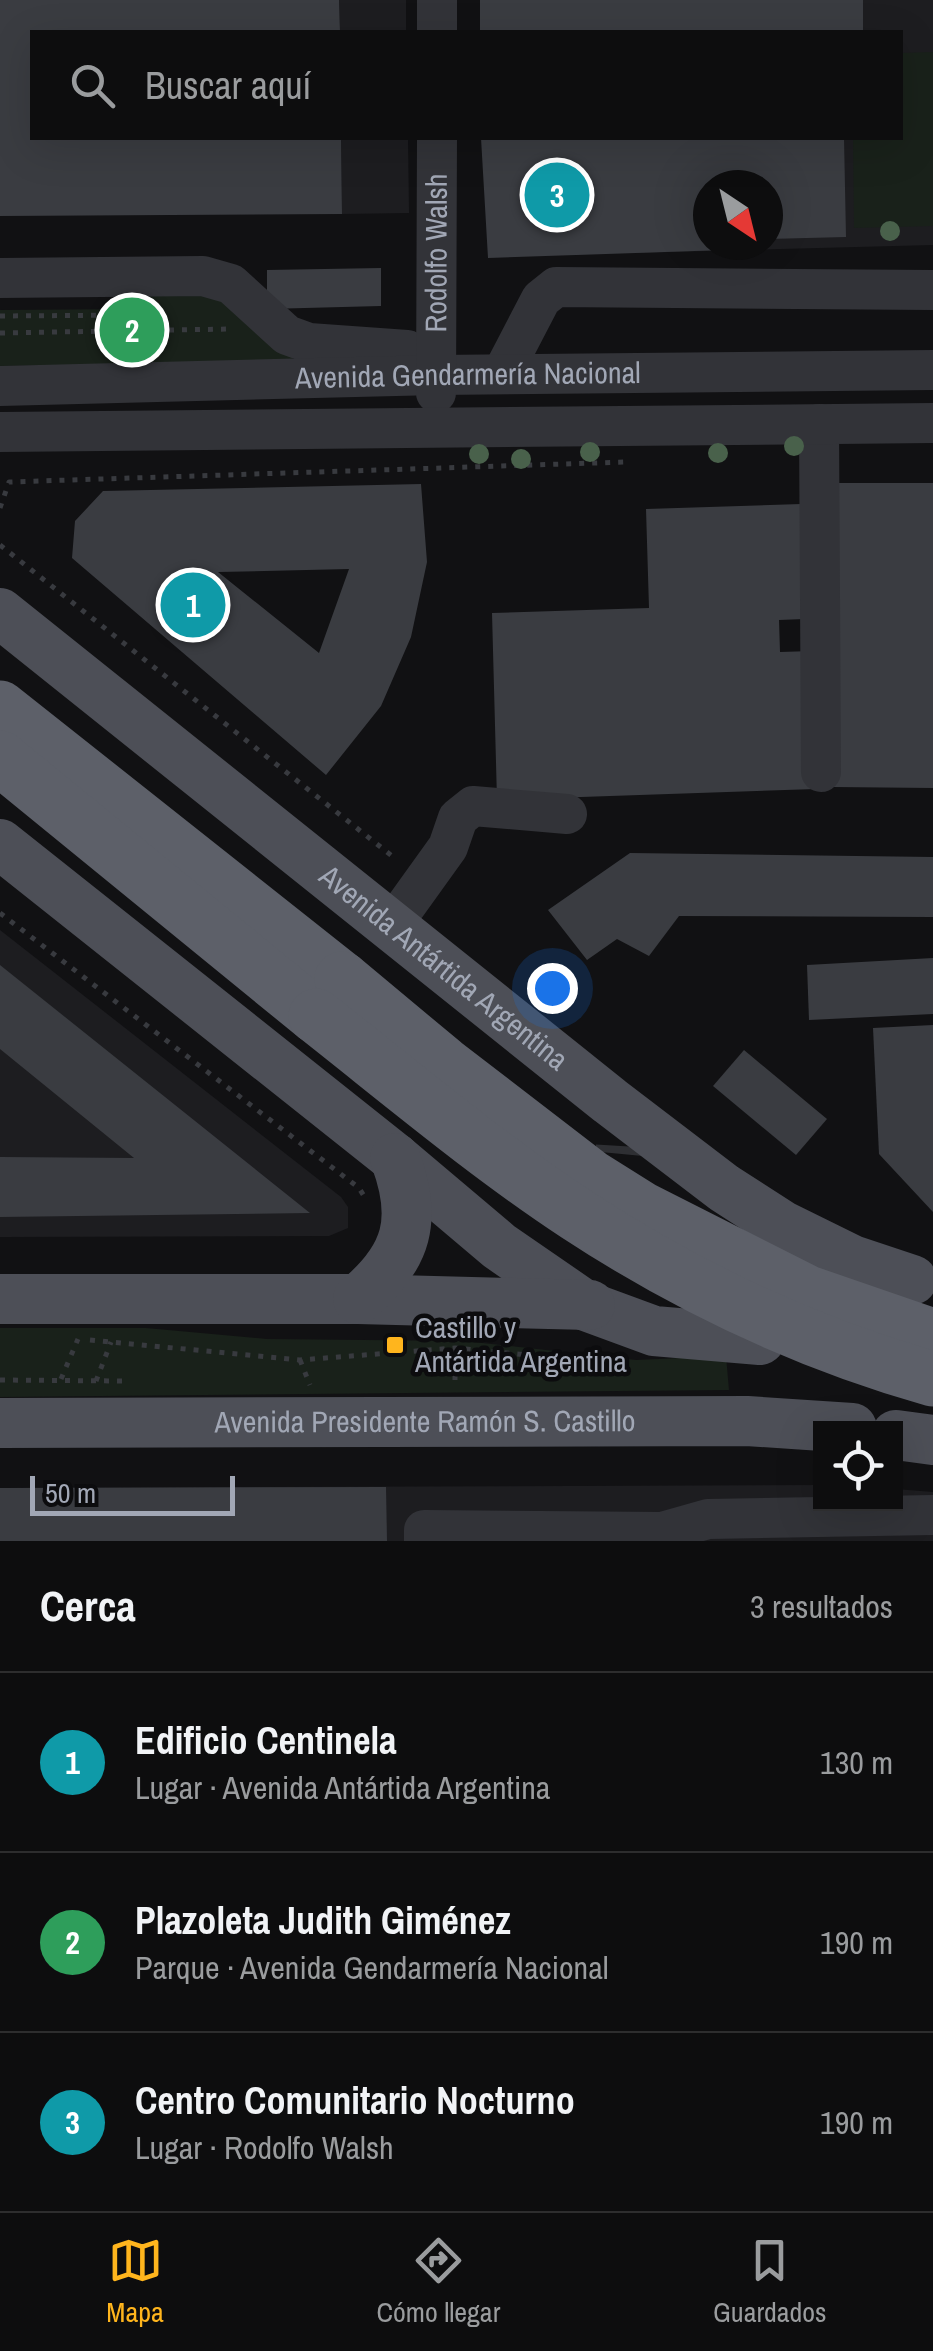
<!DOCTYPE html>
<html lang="es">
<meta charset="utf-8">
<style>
body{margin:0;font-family:"Archivo Narrow",sans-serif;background:#161617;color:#f1f3f6}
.controls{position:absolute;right:30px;bottom:30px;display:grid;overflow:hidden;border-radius:0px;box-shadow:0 10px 40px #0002}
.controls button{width:90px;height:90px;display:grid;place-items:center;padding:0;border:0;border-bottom:2px solid #2d2d2e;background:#0d0d0e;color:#f1f3f6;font:50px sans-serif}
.compass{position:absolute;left:693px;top:170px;width:90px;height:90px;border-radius:50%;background:#0d0d0e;box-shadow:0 10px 40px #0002;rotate:145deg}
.scale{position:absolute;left:30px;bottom:25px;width:205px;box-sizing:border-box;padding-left:10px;border:5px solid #a1a7b5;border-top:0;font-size:28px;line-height:35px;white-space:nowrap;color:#a1a7b5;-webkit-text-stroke:8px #0c0c0e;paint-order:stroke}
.you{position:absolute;left:552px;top:988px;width:35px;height:35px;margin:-25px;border:8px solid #fff;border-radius:50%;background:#1a73e8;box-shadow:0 0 0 15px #1a73e833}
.badge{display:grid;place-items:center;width:65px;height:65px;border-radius:50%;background:#ffb51d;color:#fff;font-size:32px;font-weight:700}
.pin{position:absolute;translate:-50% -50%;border:5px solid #fff;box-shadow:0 2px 10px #0006}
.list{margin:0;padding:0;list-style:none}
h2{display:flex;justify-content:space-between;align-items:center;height:130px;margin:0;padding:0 40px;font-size:42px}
h2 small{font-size:32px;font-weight:400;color:#9a9c9e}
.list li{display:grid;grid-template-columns:65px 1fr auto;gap:30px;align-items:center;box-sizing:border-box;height:180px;padding:0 40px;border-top:2px solid #2d2d2e}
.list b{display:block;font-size:38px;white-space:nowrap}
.list p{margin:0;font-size:32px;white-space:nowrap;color:#9a9c9e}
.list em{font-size:32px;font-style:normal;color:#9a9c9e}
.icon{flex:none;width:55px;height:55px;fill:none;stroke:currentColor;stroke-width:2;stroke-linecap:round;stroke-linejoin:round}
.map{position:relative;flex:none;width:933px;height:1541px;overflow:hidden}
.search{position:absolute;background:#0d0d0e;box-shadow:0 10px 40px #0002;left:30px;right:30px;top:30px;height:110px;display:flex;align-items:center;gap:25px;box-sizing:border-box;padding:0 35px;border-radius:0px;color:#9a9c9e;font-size:38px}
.sheet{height:670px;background:#0d0d0e}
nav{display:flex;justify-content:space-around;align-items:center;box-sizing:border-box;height:140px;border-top:2px solid #2d2d2e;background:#0d0d0e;font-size:28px;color:#9a9c9e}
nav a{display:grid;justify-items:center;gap:5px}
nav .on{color:#ffb51d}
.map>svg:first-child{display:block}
.built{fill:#1d1d20;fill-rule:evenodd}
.green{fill:#19211a}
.building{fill:#3a3c41;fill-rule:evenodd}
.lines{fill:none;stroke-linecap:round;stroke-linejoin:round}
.major-tunnel{stroke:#2e2f33;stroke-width:50;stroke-dasharray:50 25;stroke-linecap:butt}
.path{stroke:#383a3f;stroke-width:5;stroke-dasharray:5 8;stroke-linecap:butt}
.minor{stroke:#323338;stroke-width:40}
.major{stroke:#4d4f57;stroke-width:50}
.highway{stroke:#5d6069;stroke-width:55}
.highway-bridge{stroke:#5d6069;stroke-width:55}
.tree{fill:#49614b}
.poi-dot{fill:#ffb51d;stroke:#0c0c0e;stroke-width:4}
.labels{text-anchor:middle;stroke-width:9;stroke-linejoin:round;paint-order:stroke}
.street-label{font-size:30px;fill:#a1a7b5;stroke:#0c0c0e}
.poi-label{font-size:30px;fill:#a1a7b5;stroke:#0c0c0e;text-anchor:start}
</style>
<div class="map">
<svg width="933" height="1541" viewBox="0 0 933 1541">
<rect width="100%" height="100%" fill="#111113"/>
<g class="built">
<path d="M 339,0 L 406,0 L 406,32 L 340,32 Z"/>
<path d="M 768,0 L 933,0 L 933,245 L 632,253 L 629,138 L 900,138 L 900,32 L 769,32 ZM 708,185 L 768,185 L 768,245 L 708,245 Z"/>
<path d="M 341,138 L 408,138 L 409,213 L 342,214 Z"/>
<path d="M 0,930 L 341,1197 L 348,1207 L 348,1228 L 329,1236 L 0,1237 Z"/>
<path d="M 820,1485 L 820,1504 L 896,1504 L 896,1489 L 933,1492 L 933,1541 L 0,1541 L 0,1488 Z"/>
</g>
<g class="green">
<path d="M 933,52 L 933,226 L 854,228 L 853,138 L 900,138 L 901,53 Z"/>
<path d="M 213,294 L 292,351 L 293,362 L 0,366 L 0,310 L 135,309 L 143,296 Z"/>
<path d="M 0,1328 L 146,1328 L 267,1339 L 464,1341 L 636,1360 L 726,1356 L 729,1390 L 0,1397 Z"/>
</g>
<g class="building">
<path d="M 0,0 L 339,0 L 340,32 L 32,32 L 32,138 L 341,138 L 342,214 L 0,216 Z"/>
<rect x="480" y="0" width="383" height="32"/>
<path d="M 481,138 L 844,138 L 846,237 L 768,239 L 768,185 L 708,185 L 708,245 L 754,245 L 754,249 L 488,258 Z"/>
<path d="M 381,268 L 381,306 L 267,309 L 267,270 Z"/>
<path d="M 835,483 L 933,483 L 933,788 L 833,787 Z"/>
<path d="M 421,484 L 427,562 L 411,637 L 381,706 L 326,775 L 72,558 L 75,521 L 103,491 ZM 349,569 L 319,653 L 218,572 Z"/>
<path d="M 801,504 L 804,619 L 779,620 L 780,652 L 812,651 L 816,789 L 497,800 L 492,613 L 649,608 L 646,509 Z"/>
<path d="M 630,853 L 933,857 L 933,917 L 679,916 L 649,956 L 617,939 L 587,960 L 548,910 Z"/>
<path d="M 933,958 L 933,1014 L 809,1020 L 807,965 Z"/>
<path d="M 0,965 L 310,1213 L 0,1217 L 0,1157 L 134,1158 L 0,1049 Z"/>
<path d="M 933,1025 L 933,1212 L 879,1154 L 873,1028 Z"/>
<path d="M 744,1050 L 827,1119 L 796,1155 L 713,1086 Z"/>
<path d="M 386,1487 L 387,1541 L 0,1541 L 0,1488 Z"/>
</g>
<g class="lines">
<path class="major-tunnel" d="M 588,1219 C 613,1198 619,1177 621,1146"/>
<g class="path">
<path d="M 0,316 L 139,315 L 142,310"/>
<path d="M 101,331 L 101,353"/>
<path d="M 0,333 L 230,329"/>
<path d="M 0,508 L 9,482 L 625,462"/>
<path d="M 0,545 L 397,860"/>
<path d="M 0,913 L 359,1188 L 364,1196"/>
<path d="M 90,1340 L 300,1360 L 455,1348 L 631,1365"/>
<path d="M 455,1349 L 455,1383"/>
<path d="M 300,1360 L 310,1385"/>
<path d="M 61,1379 L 78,1339"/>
<path d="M 0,1380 L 122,1381"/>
<path d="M 96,1381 L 111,1342"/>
</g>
<g class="minor">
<path d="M 437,0 L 437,32"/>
<path d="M 0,278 L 203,276 L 231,284 L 287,335 L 309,343 L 407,350 L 430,369"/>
<path d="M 502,374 L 541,299 L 556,287 L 933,290"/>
<path id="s1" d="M 0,386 L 437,375 L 933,370"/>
<path id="s2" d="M 436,393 L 437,138"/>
<path d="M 819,424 L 821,772"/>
<path d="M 0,432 L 933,423"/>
<path d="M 392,925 L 448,847 L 458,818 L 473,806 L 567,814"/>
<path d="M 424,1541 L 424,1530 L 662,1532 L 708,1519 L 933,1515"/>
</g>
<g class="major">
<path id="s3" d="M 0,613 L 610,1101 L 724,1188 L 783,1226 L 852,1260 L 912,1280"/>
<path d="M 0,844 L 395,1158 L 499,1246 L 586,1306 L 654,1331 L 760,1340"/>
<path d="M 0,1299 L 358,1299 L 590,1305"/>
<path d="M 358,1299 C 408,1257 418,1219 395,1158"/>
<path id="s4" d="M 0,1423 L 747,1421 L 852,1428"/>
<path d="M 896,1435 L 933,1440"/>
</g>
<g class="highway">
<path d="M 0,708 L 342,979"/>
<path d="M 0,758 L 316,1016"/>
</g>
<g class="highway-bridge">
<path d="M 342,979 L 444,1064 L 591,1177 L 642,1209 L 808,1293 L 933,1336"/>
<path d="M 316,1016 C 401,1083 485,1154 576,1214 C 687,1287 806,1343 933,1379"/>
</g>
</g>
<g class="tree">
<circle cx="890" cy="231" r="10"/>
<circle cx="794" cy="446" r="10"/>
<circle cx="590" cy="452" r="10"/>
<circle cx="718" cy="453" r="10"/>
<circle cx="479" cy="454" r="10"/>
<circle cx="521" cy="459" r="10"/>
</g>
<rect class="poi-dot" x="385" y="1335" width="20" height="20" rx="5"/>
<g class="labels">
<g class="street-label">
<text dy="10" stroke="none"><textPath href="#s2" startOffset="140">Rodolfo Walsh</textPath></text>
<text dy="10" stroke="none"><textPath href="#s1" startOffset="468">Avenida Gendarmería Nacional</textPath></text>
<text dy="10" stroke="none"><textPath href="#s3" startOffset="568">Avenida Antártida Argentina</textPath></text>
<text dy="10" stroke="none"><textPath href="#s4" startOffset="425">Avenida Presidente Ramón S. Castillo</textPath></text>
</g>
<g class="poi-label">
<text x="415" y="1338">Castillo y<tspan x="415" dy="34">Antártida Argentina</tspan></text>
</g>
</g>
</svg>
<div class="controls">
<button><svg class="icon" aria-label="locate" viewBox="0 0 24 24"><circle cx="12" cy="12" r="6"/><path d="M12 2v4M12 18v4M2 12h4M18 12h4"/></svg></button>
</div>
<svg class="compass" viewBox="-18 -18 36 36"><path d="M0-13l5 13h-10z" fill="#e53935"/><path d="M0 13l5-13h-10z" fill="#9a9c9e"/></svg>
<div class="scale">50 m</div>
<div class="you"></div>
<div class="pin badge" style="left:193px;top:605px;background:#0f9aa8">1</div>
<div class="pin badge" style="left:132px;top:330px;background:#2e9e5b">2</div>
<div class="pin badge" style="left:557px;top:195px;background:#0f9aa8">3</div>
<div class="search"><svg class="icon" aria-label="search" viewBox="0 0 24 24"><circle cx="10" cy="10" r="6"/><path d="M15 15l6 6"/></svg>Buscar aquí</div>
</div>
<section class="sheet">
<h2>Cerca<small>3 resultados</small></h2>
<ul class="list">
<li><span class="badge" style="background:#0f9aa8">1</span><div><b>Edificio Centinela</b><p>Lugar · Avenida Antártida Argentina</p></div><em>130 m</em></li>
<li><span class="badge" style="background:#2e9e5b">2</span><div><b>Plazoleta Judith Giménez</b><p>Parque · Avenida Gendarmería Nacional</p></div><em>190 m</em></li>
<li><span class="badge" style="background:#0f9aa8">3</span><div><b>Centro Comunitario Nocturno</b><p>Lugar · Rodolfo Walsh</p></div><em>190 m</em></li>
</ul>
</section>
<nav>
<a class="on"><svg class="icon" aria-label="map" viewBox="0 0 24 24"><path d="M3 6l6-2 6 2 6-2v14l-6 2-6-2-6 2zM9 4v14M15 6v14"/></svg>Mapa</a>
<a><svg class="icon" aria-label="directions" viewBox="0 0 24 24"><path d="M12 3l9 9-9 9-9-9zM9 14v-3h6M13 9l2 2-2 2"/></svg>Cómo llegar</a>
<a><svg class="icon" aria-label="saved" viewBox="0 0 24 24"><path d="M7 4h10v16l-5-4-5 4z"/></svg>Guardados</a>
</nav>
